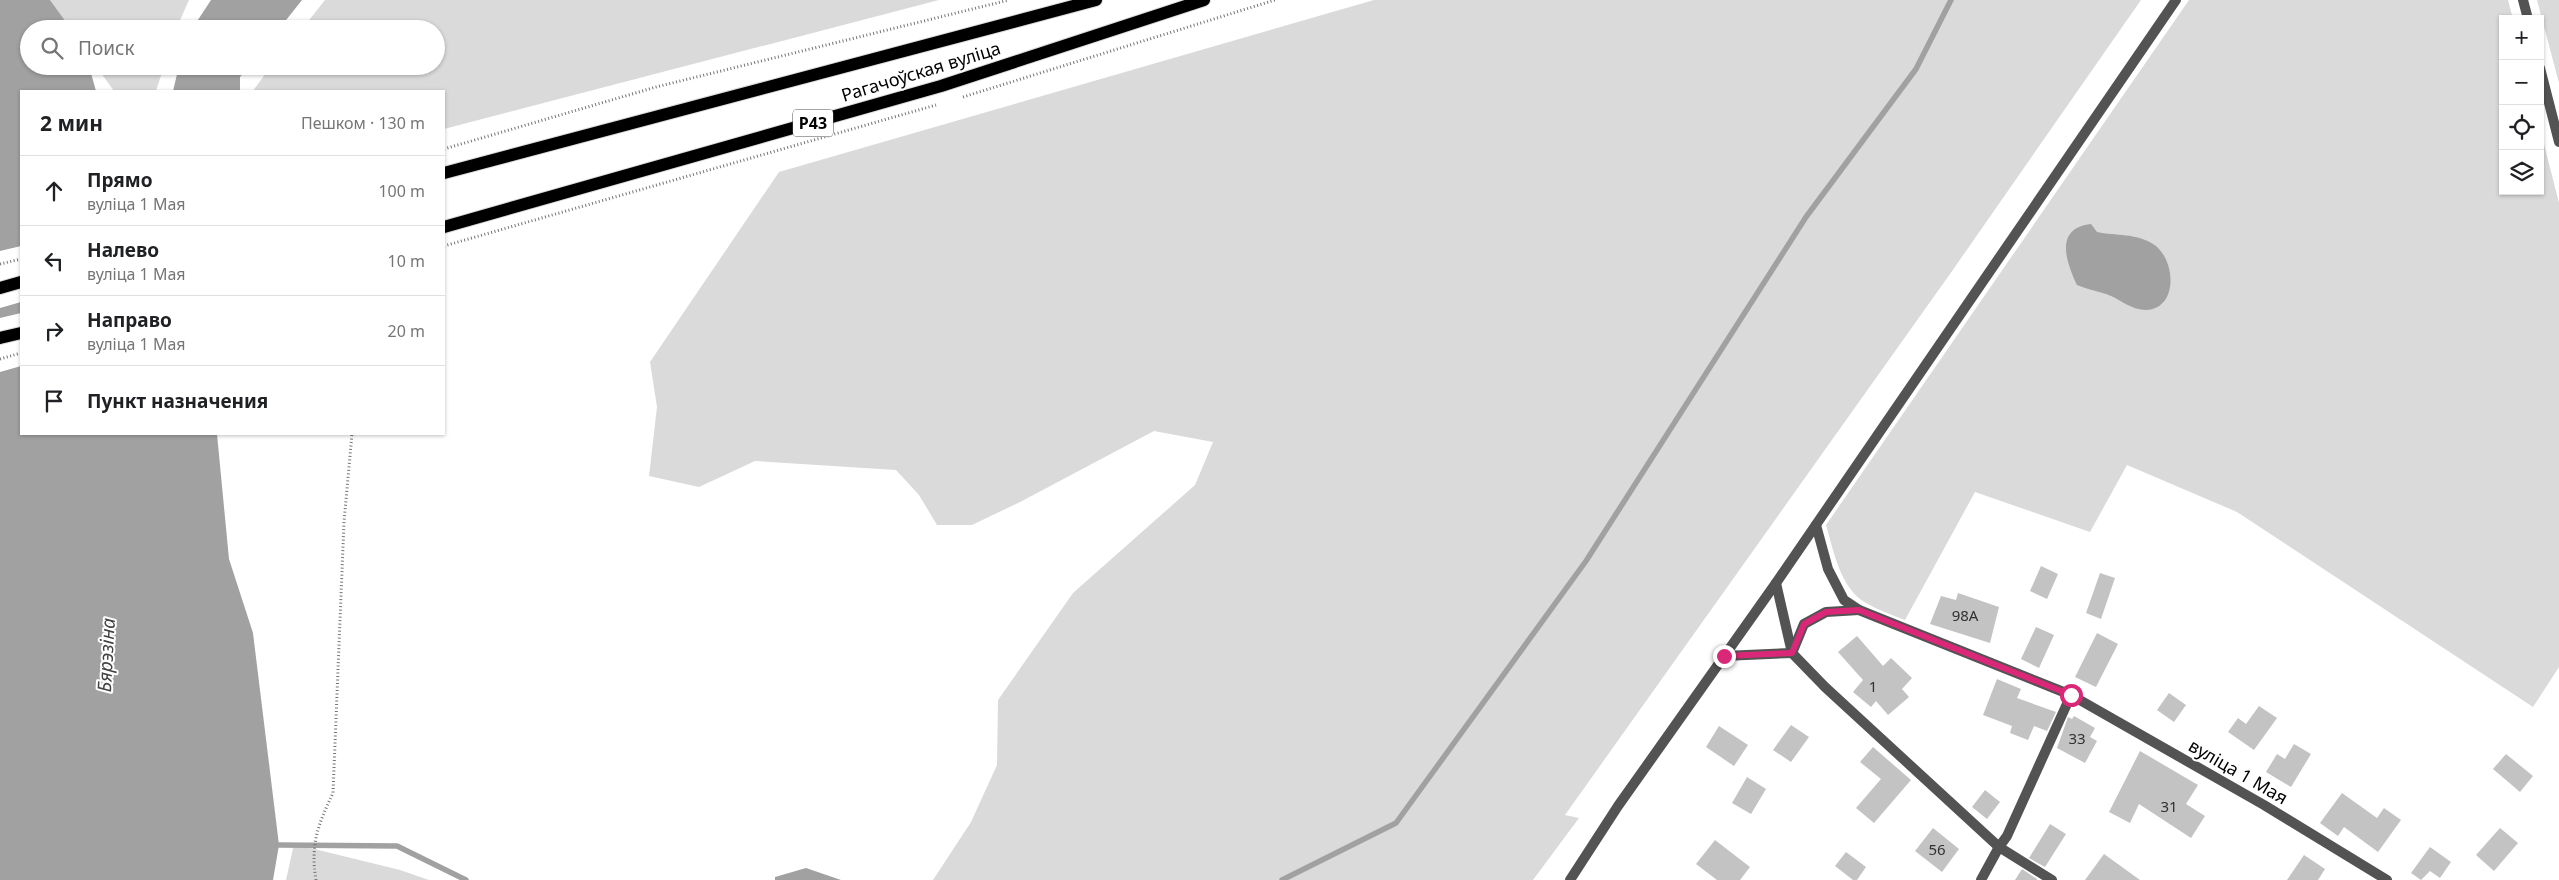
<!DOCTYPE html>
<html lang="ru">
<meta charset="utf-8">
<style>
body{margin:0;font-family:"Noto Sans",sans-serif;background:#f2f2f2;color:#202124}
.controls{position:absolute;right:15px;top:15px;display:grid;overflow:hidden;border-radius:0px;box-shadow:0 1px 4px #0004}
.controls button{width:45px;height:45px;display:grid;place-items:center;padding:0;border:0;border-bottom:1px solid #e0e0e0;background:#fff;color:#202124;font:25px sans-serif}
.stop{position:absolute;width:15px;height:15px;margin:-11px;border:4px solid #db2777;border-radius:50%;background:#fff}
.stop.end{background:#db2777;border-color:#fff;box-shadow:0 1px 5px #0008}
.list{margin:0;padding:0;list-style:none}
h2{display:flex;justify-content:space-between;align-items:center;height:65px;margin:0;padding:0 20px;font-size:21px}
h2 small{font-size:16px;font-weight:400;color:#757577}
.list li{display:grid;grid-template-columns:32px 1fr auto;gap:15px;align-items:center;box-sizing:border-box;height:70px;padding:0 20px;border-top:1px solid #e0e0e0}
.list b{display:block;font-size:19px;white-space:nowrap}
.list p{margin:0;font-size:16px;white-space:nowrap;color:#757577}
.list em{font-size:16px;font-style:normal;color:#757577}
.icon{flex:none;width:28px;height:28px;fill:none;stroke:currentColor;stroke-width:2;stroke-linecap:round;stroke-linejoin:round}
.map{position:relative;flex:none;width:2559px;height:880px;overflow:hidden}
.search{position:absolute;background:#fff;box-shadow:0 1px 4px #0004;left:20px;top:20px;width:425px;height:55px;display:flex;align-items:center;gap:12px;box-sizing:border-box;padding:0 18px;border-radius:28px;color:#757577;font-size:19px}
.panel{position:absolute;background:#fff;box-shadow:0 1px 4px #0004;left:20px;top:90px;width:425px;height:345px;border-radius:0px}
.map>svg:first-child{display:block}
.green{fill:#dadada}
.water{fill:#a1a1a1}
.pier{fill:#fff}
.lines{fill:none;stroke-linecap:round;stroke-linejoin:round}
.stream{stroke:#a1a1a1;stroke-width:5.5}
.building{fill:#c3c3c3}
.primary-casing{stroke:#dbdbdb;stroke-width:14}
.path{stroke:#757575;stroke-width:3;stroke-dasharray:1 2.5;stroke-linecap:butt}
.street{stroke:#535353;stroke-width:10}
.primary{stroke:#000;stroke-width:12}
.route{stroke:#db2777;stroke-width:6}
.labels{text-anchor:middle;stroke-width:4;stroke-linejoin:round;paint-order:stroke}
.number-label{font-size:15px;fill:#313131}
.shield{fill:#fff;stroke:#4c4c4c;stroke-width:1}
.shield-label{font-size:16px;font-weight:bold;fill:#000}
.street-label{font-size:18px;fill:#000;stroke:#fff}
.water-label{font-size:19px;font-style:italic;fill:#424242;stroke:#fff}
</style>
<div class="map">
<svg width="2559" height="880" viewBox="0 0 2559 880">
<rect width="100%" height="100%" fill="#fff"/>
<g class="green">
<path d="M 50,0 L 189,0 L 176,29 L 70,29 Z"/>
<path d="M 325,0 L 939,0 L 444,129 L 444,91 L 253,91 L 271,66 L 436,66 L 436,29 L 302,29 Z"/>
<path d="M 1374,0 L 2141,0 L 1950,274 L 1565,815 L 1579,818 L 1533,880 L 933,880 L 971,822 L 997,765 L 998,700 L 1073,593 L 1195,485 L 1213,442 L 1154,431 L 1022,501 L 972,525 L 937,525 L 919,495 L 896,470 L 755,461 L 699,487 L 649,476 L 657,407 L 650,362 L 779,172 Z"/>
<path d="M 2189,0 L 2508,0 L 2513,19 L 2503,19 L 2503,191 L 2540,191 L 2540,128 L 2559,203 L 2559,667 L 2533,707 L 2237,512 L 2127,465 L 2090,532 L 1975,492 L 1905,620 C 1892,615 1878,610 1866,603 C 1840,588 1834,552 1826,525 Z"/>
<path d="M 2537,0 L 2559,0 L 2559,83 Z"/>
<path d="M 96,66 L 164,66 L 156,91 L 114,91 Z"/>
<path d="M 294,844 L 400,870 L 429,880 L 286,880 Z"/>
</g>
<g class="water">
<path d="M 0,0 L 50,0 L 71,29 L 29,29 L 29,66 L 89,66 L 96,91 L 21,91 L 21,434 L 217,434 L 229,559 L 253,633 L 279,845 L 273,880 L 0,880 Z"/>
<path d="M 211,0 L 302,0 L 279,29 L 192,29 Z"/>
<path d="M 179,66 L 249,66 L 240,77 L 240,91 L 173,91 Z"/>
<path d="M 2091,224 L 2097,232 C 2116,236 2136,233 2153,244 C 2176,258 2179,309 2146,310 C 2131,310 2120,299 2106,294 C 2097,291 2087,289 2077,285 C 2066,262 2054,228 2091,224 Z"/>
<path d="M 806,868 L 841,880 L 775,880 L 775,877 Z"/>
</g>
<g class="pier">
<path d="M 21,246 L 21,302 L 0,308 L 0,251 Z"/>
<path d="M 21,313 L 21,366 L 0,372 L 0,318 Z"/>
</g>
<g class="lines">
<g class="stream">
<path d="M 279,845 L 397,846 L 466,880"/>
<path d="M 1282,880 L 1396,823 L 1586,561 L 1806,217 L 1916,69 L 1951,0"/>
</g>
</g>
<g class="building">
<path d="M 2041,566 L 2058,574 L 2047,599 L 2030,591 Z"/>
<path d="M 2100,573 L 2115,578 L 2101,619 L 2086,613 Z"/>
<path d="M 1958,593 L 1999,607 L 1990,643 L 1930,624 L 1941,596 L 1956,600 Z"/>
<path d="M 2036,627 L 2054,635 L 2039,668 L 2021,659 Z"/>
<path d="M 2097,633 L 2118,644 L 2096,687 L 2075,677 Z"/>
<path d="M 1857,636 L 1883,666 L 1891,658 L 1912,678 L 1902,689 L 1909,697 L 1888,715 L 1876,701 L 1871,707 L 1853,692 L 1863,680 L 1838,652 Z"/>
<path d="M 1997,679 L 2021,689 L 2017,698 L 2056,712 L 2047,731 L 2034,726 L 2028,740 L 2010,733 L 2012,726 L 1983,715 Z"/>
<path d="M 2169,693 L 2186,705 L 2174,722 L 2157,710 Z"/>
<path d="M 2259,706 L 2277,718 L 2254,750 L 2228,732 L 2238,718 L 2246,724 Z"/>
<path d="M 2074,716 L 2095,728 L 2090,737 L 2097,741 L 2085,763 L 2057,748 L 2068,717 L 2072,719 Z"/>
<path d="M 1791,725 L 1809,737 L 1791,762 L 1773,750 Z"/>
<path d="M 1719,726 L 1748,745 L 1734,766 L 1706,747 Z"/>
<path d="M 2294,744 L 2311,754 L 2291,787 L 2266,772 L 2277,754 L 2285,759 Z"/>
<path d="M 1873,747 L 1911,780 L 1874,823 L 1856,808 L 1881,779 L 1860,762 Z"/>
<path d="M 2140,751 L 2198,785 L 2186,804 L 2205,816 L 2191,838 L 2139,804 L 2130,823 L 2109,812 Z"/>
<path d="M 2506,754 L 2533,776 L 2520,792 L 2493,769 Z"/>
<path d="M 1747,777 L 1766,789 L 1751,814 L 1732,803 Z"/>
<path d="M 1985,790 L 2000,802 L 1987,819 L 1972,807 Z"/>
<path d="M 2342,793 L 2377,818 L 2384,808 L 2401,820 L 2378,852 L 2344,827 L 2338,836 L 2320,823 Z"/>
<path d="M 2050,824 L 2066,834 L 2045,867 L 2029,858 Z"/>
<path d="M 1933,828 L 1959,849 L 1942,872 L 1915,851 Z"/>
<path d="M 2500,828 L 2518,843 L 2494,871 L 2476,855 Z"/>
<path d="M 1715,840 L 1750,867 L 1740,880 L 1717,880 L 1696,864 Z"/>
<path d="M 2430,847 L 2451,862 L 2440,878 L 2430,871 L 2421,880 L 2411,873 Z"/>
<path d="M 1846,852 L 1866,867 L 1857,880 L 1853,880 L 1835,866 Z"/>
<path d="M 2104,854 L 2140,880 L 2085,880 Z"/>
<path d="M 2304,855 L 2325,869 L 2318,880 L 2287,880 Z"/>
<path d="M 2022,869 L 2037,879 L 2037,880 L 2015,880 Z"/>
</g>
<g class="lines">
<g class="primary-casing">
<g id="primary">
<path d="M 444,173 L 1096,0"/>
<path d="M 444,227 L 941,86 L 1204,0"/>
<path d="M 0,288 L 21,282"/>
<path d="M 0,338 L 21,333"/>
</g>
</g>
<g class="path">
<path d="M 963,97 L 1275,0"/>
<path d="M 444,149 L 656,87 L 1009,0"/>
<path d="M 444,246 L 936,105"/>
<path d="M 0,264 L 21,259"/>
<path d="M 0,359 L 21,353"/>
<path d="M 316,880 C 310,844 318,825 333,793 L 344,522 L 352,434"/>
</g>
<g class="street">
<path d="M 2523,0 L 2528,19"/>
<path d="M 2540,68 L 2559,142"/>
<path d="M 1816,525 L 1828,569 L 1844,600 L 1859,610 L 2071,695 L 2264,805 L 2387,880"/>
<path d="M 1776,583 L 1792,653 L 1825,687 L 1999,847 L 2052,880"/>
<path d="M 1724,656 L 1792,653 L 1804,624 L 1826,612 L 1859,610"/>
<path d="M 1570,880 L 1618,806 L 1776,583 L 2176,0"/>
<path d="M 1981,880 L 1999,847 L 2007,836 L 2071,695"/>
</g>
<use href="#primary" class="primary"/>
</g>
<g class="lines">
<path class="route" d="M 1724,656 L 1792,653 L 1804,624 L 1826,612 L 1859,610 L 2071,695"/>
</g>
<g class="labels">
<g class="number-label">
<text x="1965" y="621">98А</text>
<text x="1873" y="692">1</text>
<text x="2077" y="744">33</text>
<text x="2169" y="812">31</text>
<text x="1937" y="855">56</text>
</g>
<rect class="shield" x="793" y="109.5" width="40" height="27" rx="4"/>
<g class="shield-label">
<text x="813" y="129">Р43</text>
</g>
<g class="street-label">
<text transform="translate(921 72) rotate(-17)" y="6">Рагачоўская вуліца</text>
<text transform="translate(2238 772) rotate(30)" y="6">вуліца 1 Мая</text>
</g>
<g class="water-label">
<text transform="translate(106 655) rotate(-87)" y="7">Бярэзіна</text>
</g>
</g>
</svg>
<div class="controls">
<button>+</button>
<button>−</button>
<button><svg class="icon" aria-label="locate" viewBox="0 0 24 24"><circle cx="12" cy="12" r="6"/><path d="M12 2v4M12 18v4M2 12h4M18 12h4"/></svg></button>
<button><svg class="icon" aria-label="layers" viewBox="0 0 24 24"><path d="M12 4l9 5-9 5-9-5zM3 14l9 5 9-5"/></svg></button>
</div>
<div class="stop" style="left:2071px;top:695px"></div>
<div class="stop end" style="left:1724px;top:656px"></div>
<div class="search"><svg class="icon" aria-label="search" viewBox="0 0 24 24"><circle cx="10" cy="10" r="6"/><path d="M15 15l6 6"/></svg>Поиск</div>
<section class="panel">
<h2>2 мин<small>Пешком · 130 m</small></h2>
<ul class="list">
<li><svg class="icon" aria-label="ahead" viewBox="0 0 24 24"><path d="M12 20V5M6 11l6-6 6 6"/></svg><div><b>Прямо</b><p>вуліца 1 Мая</p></div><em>100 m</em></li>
<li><svg class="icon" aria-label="left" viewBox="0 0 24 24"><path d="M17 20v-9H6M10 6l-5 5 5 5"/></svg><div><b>Налево</b><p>вуліца 1 Мая</p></div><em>10 m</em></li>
<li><svg class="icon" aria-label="right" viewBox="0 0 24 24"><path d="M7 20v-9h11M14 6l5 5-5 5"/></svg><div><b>Направо</b><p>вуліца 1 Мая</p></div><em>20 m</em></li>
<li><svg class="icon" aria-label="arrive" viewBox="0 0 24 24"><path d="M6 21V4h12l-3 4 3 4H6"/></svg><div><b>Пункт назначения</b></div></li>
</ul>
</section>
</div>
